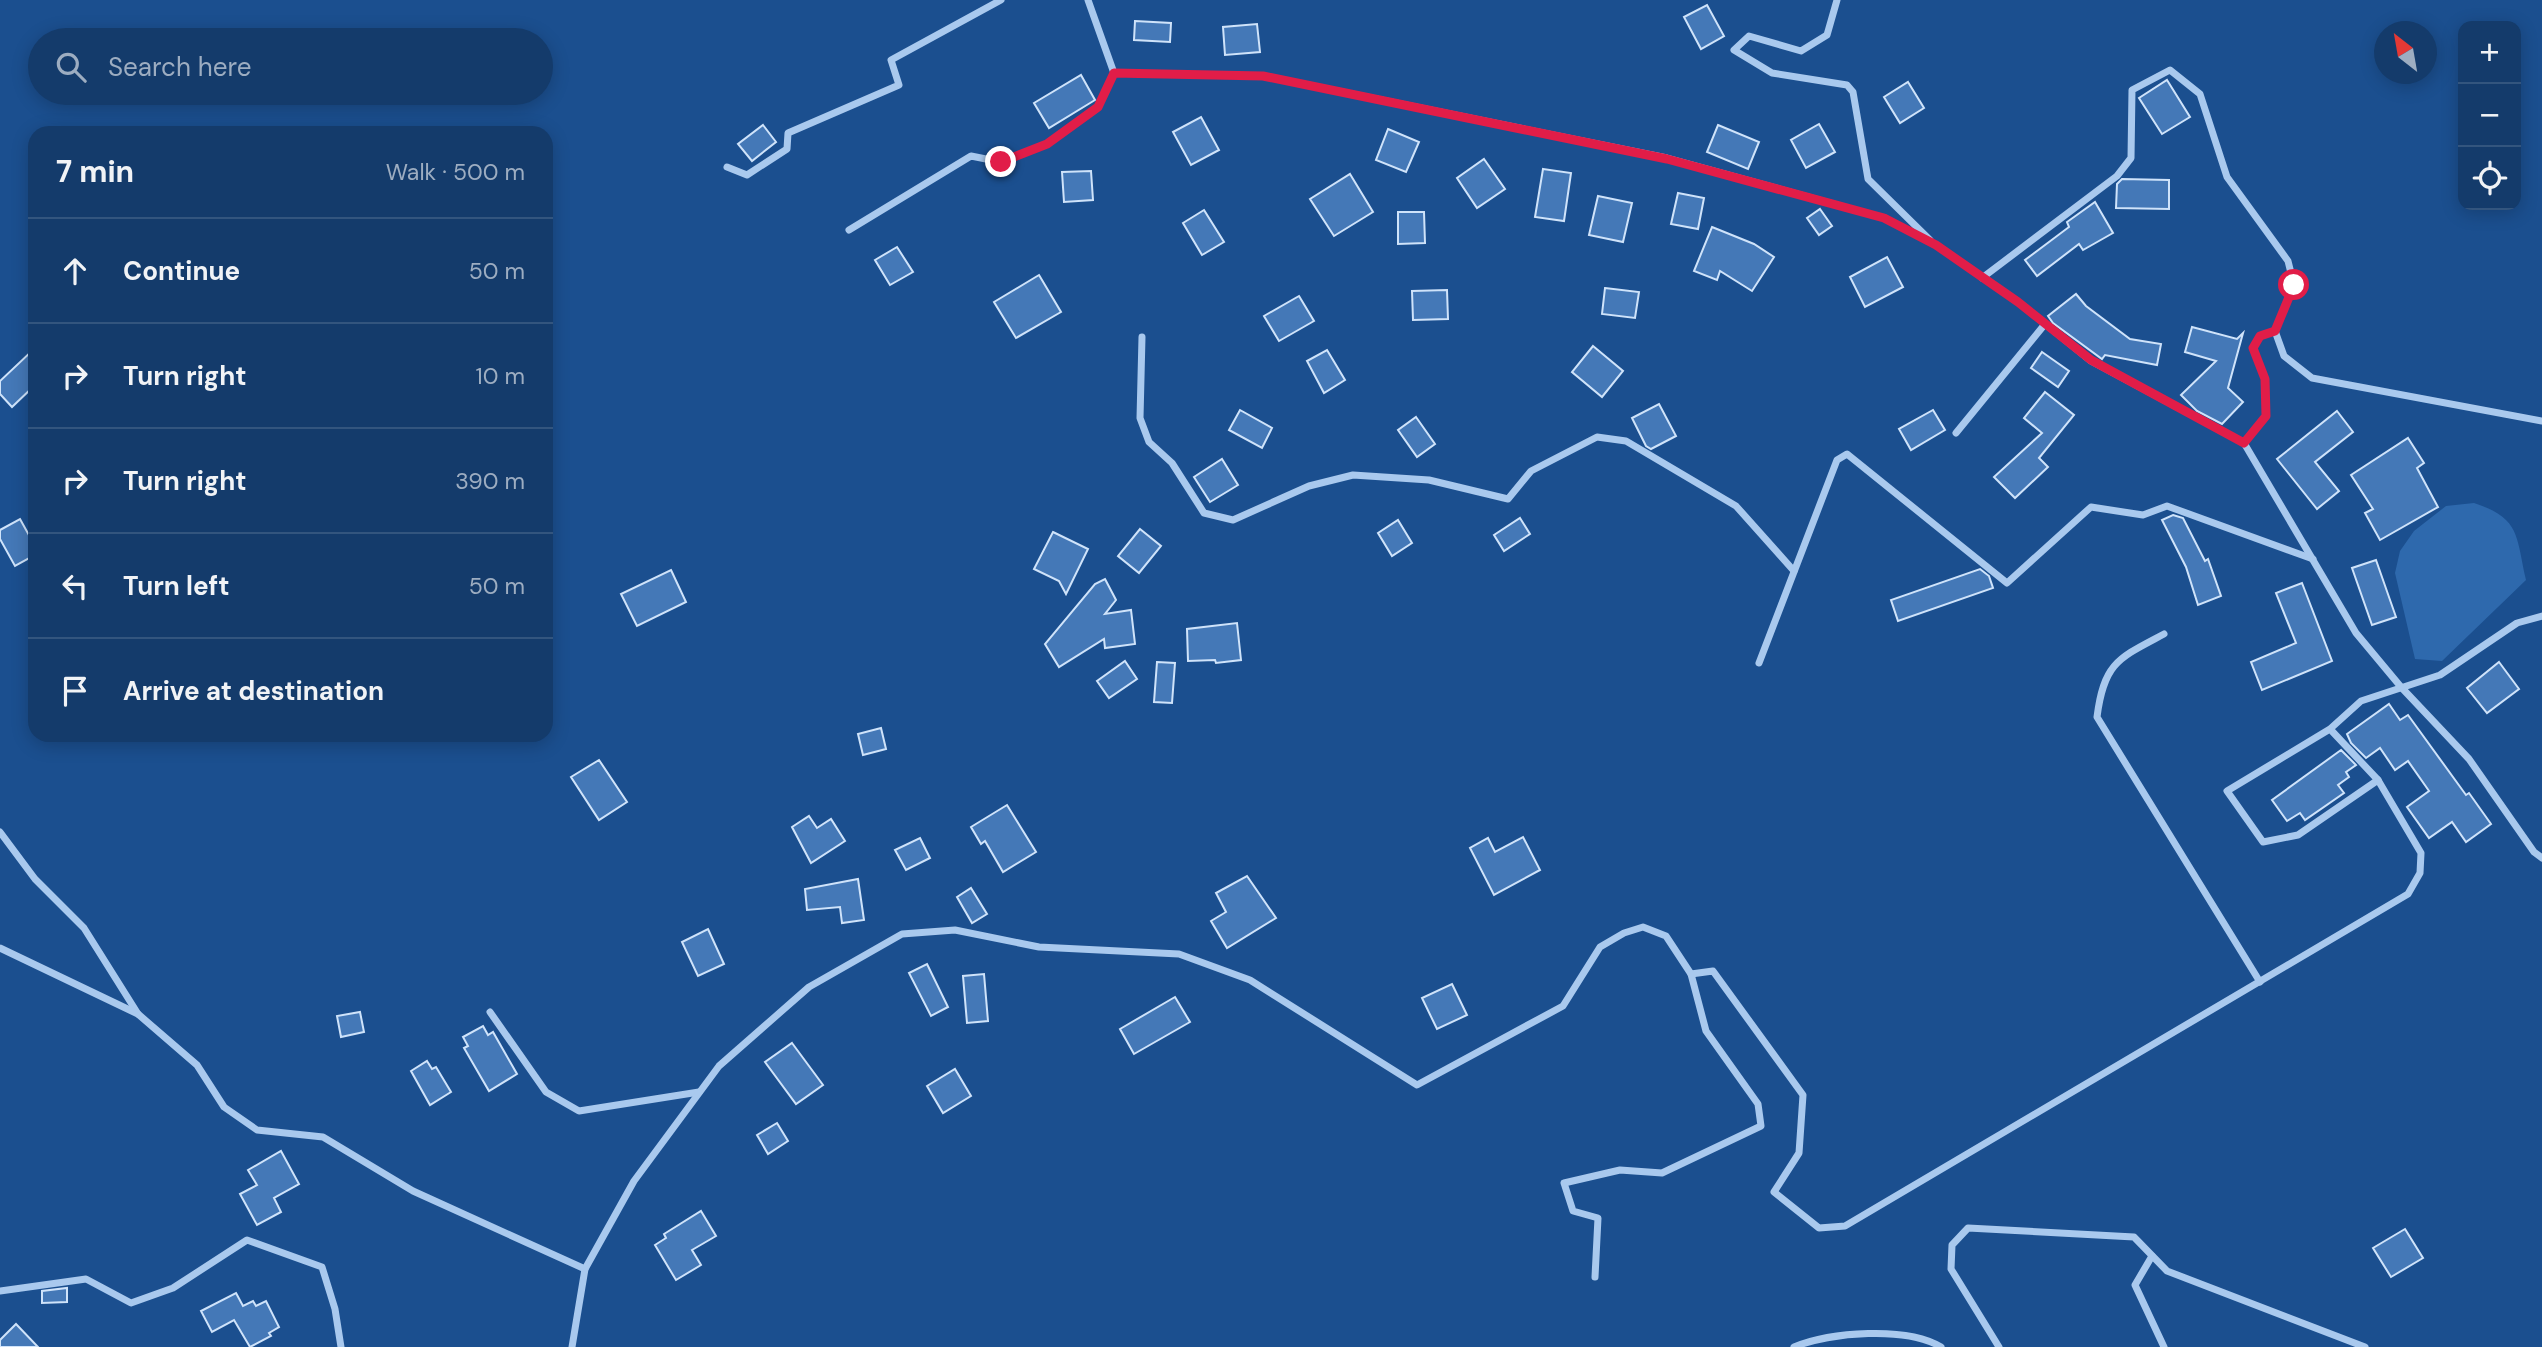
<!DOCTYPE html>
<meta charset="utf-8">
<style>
body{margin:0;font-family:"DM Sans",sans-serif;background:#214673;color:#f1f3f6}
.controls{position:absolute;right:21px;top:21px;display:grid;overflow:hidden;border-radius:14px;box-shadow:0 4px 18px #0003}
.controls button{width:63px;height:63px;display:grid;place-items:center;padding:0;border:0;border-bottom:2px solid #33557e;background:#143b6b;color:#f1f3f6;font:35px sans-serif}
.compass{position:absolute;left:2374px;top:21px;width:63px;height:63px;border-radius:50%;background:#143b6b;box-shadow:0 4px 18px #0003;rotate:329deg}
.stop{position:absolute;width:21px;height:21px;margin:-16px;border:5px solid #e11d48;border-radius:50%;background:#fff}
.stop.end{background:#e11d48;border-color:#fff;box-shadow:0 2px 7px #0008}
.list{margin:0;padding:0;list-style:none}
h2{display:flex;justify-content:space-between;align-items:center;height:91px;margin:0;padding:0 28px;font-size:30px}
h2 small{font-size:23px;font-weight:400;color:#9dadc1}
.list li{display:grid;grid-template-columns:46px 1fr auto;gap:21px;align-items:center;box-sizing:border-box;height:105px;padding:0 28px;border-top:2px solid #33557e}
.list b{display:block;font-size:26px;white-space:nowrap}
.list em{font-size:23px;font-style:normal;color:#9dadc1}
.icon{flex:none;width:38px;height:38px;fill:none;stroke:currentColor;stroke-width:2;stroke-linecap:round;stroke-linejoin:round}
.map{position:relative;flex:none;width:2542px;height:1347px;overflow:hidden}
.search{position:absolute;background:#143b6b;box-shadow:0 4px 18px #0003;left:28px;top:28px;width:525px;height:77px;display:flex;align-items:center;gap:18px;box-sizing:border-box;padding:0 24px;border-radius:38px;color:#9dadc1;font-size:26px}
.panel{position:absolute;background:#143b6b;box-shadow:0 4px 18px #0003;left:28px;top:126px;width:525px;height:616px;border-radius:21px}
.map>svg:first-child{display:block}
.green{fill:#2e69ad}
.building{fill:#4478b7;stroke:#cfe3fa;stroke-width:2}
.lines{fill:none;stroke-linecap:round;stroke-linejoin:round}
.street{stroke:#a9c9ee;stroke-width:7}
.route{stroke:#e11d48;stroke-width:9}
</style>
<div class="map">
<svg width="2542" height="1347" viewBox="0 0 2542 1347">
<rect width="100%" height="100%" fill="#1b4f8f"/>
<path class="green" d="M 2474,503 C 2521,518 2516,537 2526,580 L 2442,661 L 2415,659 L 2395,573 L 2400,551 L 2414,531 L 2446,506 Z"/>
<g class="building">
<path d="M 1707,5 L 1724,36 L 1701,49 L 1684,17 Z"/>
<path d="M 1135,21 L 1171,23 L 1170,42 L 1134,40 Z"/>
<path d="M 1257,24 L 1260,52 L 1225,55 L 1223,27 Z"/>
<path d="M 1081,75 L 1095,100 L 1049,128 L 1034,103 Z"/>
<path d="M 2167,80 L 2190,117 L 2162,134 L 2139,98 Z"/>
<path d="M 1908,82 L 1924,108 L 1900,123 L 1884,97 Z"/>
<path d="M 1201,117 L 1219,150 L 1191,165 L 1173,132 Z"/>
<path d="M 1819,124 L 1835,152 L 1806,168 L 1791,140 Z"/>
<path d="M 763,125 L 776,142 L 752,161 L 738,144 Z"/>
<path d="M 1718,125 L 1759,142 L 1748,169 L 1707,152 Z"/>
<path d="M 1388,129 L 1419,142 L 1406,172 L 1376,160 Z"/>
<path d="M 1484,159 L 1505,189 L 1477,208 L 1457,178 Z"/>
<path d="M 1543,169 L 1571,173 L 1564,221 L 1535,217 Z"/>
<path d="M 1091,171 L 1093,200 L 1064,202 L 1062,172 Z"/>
<path d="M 1350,174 L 1373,212 L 1334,236 L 1310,199 Z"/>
<path d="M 2122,179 L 2169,180 L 2169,209 L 2116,208 L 2117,184 Z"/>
<path d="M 1678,193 L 1704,198 L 1698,229 L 1671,224 Z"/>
<path d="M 1598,196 L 1632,203 L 1623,242 L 1589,235 Z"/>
<path d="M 2095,202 L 2113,233 L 2083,250 L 2079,244 L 2037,276 L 2025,260 L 2069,227 L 2067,222 Z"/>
<path d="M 1820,209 L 1832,226 L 1819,235 L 1807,218 Z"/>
<path d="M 1204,210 L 1224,242 L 1202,255 L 1183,223 Z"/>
<path d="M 1398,212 L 1424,212 L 1425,243 L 1398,244 Z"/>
<path d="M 1712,227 L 1754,244 L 1774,257 L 1752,291 L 1720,271 L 1717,280 L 1694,271 Z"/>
<path d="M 897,247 L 913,272 L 890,285 L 875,260 Z"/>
<path d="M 1887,257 L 1903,287 L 1865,307 L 1850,277 Z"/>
<path d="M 1039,275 L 1061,312 L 1016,338 L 994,302 Z"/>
<path d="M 1605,288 L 1639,292 L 1635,318 L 1602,314 Z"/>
<path d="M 1447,290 L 1448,319 L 1413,320 L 1412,291 Z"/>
<path d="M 2076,294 L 2086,306 L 2130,339 L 2161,344 L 2157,365 L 2105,355 L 2102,359 L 2053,323 L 2048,316 Z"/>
<path d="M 1299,296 L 1314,321 L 1279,341 L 1264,316 Z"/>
<path d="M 2192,327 L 2237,339 L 2243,333 L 2228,388 L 2243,402 L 2222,424 L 2197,411 L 2181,395 L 2216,361 L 2185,352 Z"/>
<path d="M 1593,346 L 1623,371 L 1602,397 L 1572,372 Z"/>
<path d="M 35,348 L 35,385 L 12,407 L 0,394 L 0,381 Z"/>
<path d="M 1327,350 L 1345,380 L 1324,393 L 1307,361 Z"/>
<path d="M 2042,352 L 2069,371 L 2058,387 L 2031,368 Z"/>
<path d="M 2045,392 L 2074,415 L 2039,458 L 2048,467 L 2015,498 L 1994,477 L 2042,433 L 2024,418 Z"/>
<path d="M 1659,404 L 1676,436 L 1651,449 L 1646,446 L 1632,418 Z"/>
<path d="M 1240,410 L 1272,428 L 1262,448 L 1229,430 Z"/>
<path d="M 1933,410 L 1945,430 L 1911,450 L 1899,429 Z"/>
<path d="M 2337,411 L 2353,432 L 2315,462 L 2339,491 L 2317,509 L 2277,459 Z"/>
<path d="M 1416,417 L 1435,444 L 1417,457 L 1398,430 Z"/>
<path d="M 2408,438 L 2424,463 L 2417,468 L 2438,507 L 2380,540 L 2365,513 L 2373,509 L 2351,475 Z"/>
<path d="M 1222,459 L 1238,485 L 1210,502 L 1194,477 Z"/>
<path d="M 2173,515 L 2183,518 L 2205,561 L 2208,559 L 2221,596 L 2198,605 L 2186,567 L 2162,520 Z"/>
<path d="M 1520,518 L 1530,534 L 1504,551 L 1494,535 Z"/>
<path d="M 20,519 L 35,546 L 35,555 L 15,566 L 0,539 L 0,530 Z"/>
<path d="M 1398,520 L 1412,543 L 1392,556 L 1378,533 Z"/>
<path d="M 1140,529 L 1161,546 L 1139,573 L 1118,556 Z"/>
<path d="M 1053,532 L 1088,549 L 1066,594 L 1059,581 L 1034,569 Z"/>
<path d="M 2376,560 L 2396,617 L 2372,625 L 2352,568 Z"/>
<path d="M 1980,569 L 1989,576 L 1993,588 L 1898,621 L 1891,600 Z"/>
<path d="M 671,570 L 686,602 L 637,626 L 621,594 Z"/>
<path d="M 1105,579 L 1116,600 L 1105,614 L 1131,610 L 1135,644 L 1105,648 L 1104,639 L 1059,667 L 1045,644 L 1095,584 Z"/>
<path d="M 2302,583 L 2332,661 L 2262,690 L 2251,662 L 2296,643 L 2276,593 Z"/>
<path d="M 1237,623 L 1241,660 L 1216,663 L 1215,660 L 1188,661 L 1187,629 Z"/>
<path d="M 1125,661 L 1137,679 L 1109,698 L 1097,681 Z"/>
<path d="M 1157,662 L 1175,663 L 1172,703 L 1154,702 Z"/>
<path d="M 2499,662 L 2519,689 L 2487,713 L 2467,688 Z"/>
<path d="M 2389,704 L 2400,720 L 2408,715 L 2466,795 L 2469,793 L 2491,824 L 2466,842 L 2452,822 L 2429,838 L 2407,807 L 2429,791 L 2408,761 L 2395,770 L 2380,748 L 2366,758 L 2351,743 L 2347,734 Z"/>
<path d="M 881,728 L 886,749 L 863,755 L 858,734 Z"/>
<path d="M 2341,750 L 2356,765 L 2346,772 L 2349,777 L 2338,785 L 2344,793 L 2305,820 L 2300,813 L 2287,821 L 2272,800 Z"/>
<path d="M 599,760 L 627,802 L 599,820 L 571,777 Z"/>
<path d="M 1007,805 L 1036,852 L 1003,872 L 985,841 L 981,844 L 971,827 Z"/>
<path d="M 809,816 L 817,828 L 831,819 L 845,841 L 811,863 L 792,827 Z"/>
<path d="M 1523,837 L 1540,870 L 1494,895 L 1470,848 L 1488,838 L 1495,852 Z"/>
<path d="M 920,838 L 930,858 L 906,870 L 895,850 Z"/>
<path d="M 1247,876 L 1276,918 L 1227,948 L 1211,921 L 1226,912 L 1216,893 Z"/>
<path d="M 858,879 L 864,920 L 842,923 L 840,907 L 807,910 L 805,889 Z"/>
<path d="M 971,888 L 987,914 L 972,923 L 957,897 Z"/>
<path d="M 708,929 L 724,964 L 698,976 L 682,942 Z"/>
<path d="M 927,964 L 948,1007 L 931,1016 L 909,973 Z"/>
<path d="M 984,974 L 988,1021 L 967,1023 L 963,976 Z"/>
<path d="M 1452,984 L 1467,1015 L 1437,1029 L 1422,998 Z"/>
<path d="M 1175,997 L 1190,1022 L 1134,1054 L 1120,1029 Z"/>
<path d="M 360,1012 L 364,1032 L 341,1037 L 337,1016 Z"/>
<path d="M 483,1026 L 488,1035 L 493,1032 L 517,1074 L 489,1091 L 464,1048 L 468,1046 L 463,1037 Z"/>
<path d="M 792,1043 L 823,1085 L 796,1104 L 765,1062 Z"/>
<path d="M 427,1061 L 432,1069 L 436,1067 L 451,1092 L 430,1105 L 411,1071 Z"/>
<path d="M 955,1069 L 971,1096 L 943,1113 L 927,1086 Z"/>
<path d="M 777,1123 L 788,1141 L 768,1154 L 757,1135 Z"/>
<path d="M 281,1151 L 299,1184 L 274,1198 L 281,1212 L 257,1225 L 240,1194 L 257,1185 L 248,1170 Z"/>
<path d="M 701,1211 L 716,1236 L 692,1250 L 701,1265 L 676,1280 L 655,1245 L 666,1238 L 664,1234 Z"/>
<path d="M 2405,1229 L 2423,1258 L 2391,1277 L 2373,1248 Z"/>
<path d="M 67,1288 L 67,1302 L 42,1303 L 42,1291 Z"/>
<path d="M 236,1293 L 243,1306 L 253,1301 L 256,1306 L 266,1301 L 279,1327 L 269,1333 L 271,1336 L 250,1347 L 234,1320 L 212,1332 L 201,1311 Z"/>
<path d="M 16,1324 L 38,1347 L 0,1347 L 0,1340 Z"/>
</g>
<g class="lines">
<g class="street">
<path d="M 1837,0 L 1827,35 L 1801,51 L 1749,36 L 1734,50 L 1772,73 L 1847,85 L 1853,92 L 1868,179 L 1930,240"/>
<path d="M 1114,73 L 1263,76 L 1667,158 L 1884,218 L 1936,245 L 2018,302 L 2091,361 L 2244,443 L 2266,416 L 2265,379 L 2253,348 L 2260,336 L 2275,331 L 2284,356 L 2312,378 L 2542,421"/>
<path d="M 727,167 L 747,175 L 787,149 L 788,133 L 899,85 L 891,60 L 1001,0"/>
<path d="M 849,230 L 971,156 L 1001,162 L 1047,144 L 1098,107 L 1114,73 L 1088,0"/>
<path d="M 1982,278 L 2117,176 L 2131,158 L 2132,90 L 2170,70 L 2200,94 L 2227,177 L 2288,261 L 2294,285 L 2275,331"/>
<path d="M 1142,337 L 1140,418 L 1149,442 L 1172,463 L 1204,513 L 1233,520 L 1309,486 L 1353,475 L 1429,480 L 1508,499 L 1531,471 L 1597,437 L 1626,441 L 1736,506 L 1794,571"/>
<path d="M 1956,433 L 2045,324"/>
<path d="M 2244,443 L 2356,633 L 2401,687 L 2469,759 L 2534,852 L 2542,858"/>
<path d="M 2164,634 C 2119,658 2104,662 2097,717 L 2260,982"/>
<path d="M 1759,663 L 1837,460 L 1847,454 L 2007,583 L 2091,507 L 2143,515 L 2167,506 L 2313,559"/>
<path d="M 2330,729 L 2378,780 L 2298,835 L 2263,842 L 2227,791 L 2330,729 L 2361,701 L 2440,675 L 2517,623 L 2542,616"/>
<path d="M 0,832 L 35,879 L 84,928 L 138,1014"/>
<path d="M 0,948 L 138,1014 L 197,1065 L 224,1107 L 257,1130 L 323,1137 L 413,1191 L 585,1269"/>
<path d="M 1691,974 L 1713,971 L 1803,1095 L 1799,1153 L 1774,1192 L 1819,1228 L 1845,1226 L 2408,894 L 2420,873 L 2421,853 L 2378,780"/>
<path d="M 490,1012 L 546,1092 L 579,1111 L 699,1092"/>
<path d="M 2152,1256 L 2135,1285 L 2164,1347"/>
<path d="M 0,1291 L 86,1279 L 131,1303 L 173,1288 L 247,1240 L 322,1267 L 335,1309 L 341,1347"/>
<path d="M 572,1347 L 585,1269 L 634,1181 L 719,1066 L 809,987 L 902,934 L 955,930 L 1039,947 L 1179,954 L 1250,980 L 1417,1085 L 1563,1006 L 1600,947 L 1624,933 L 1643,927 L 1666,936 L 1691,974 L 1706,1031 L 1758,1104 L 1761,1126 L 1662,1173 L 1620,1170 L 1564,1183 L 1573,1211 L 1598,1218 L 1595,1277"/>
<path d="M 1794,1347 C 1830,1332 1907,1326 1941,1347"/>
<path d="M 1999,1347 L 1951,1269 L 1952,1245 L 1968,1228 L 2134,1237 L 2167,1271 L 2365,1347"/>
</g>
</g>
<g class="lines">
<path class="route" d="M 1001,162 L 1047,144 L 1098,107 L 1114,73 L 1263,76 L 1667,159 L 1884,218 L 1936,245 L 2018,302 L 2091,360 L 2244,443 L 2266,416 L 2265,379 L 2253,348 L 2260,336 L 2275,331 L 2294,285"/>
</g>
</svg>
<div class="controls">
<button>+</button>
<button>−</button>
<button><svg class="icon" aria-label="locate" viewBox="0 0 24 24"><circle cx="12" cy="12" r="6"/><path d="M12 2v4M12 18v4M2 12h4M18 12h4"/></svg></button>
</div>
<svg class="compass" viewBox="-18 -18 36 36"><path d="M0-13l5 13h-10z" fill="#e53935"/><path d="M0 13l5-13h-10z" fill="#9dadc1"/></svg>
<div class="stop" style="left:2294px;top:285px"></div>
<div class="stop end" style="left:1001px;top:162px"></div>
<div class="search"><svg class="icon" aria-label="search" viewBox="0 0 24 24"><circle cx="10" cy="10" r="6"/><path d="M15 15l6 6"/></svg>Search here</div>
<section class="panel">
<h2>7 min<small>Walk · 500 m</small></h2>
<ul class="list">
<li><svg class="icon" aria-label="ahead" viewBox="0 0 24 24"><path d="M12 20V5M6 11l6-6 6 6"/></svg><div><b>Continue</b></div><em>50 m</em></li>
<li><svg class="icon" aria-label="right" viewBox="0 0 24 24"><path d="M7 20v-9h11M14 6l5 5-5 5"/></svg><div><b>Turn right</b></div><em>10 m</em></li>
<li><svg class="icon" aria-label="right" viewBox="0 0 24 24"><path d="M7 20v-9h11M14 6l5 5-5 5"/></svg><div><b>Turn right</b></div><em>390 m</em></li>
<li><svg class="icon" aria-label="left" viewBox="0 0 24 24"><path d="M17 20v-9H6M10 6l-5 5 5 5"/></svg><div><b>Turn left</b></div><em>50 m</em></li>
<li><svg class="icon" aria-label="arrive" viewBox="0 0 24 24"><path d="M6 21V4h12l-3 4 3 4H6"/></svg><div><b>Arrive at destination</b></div></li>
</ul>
</section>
</div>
